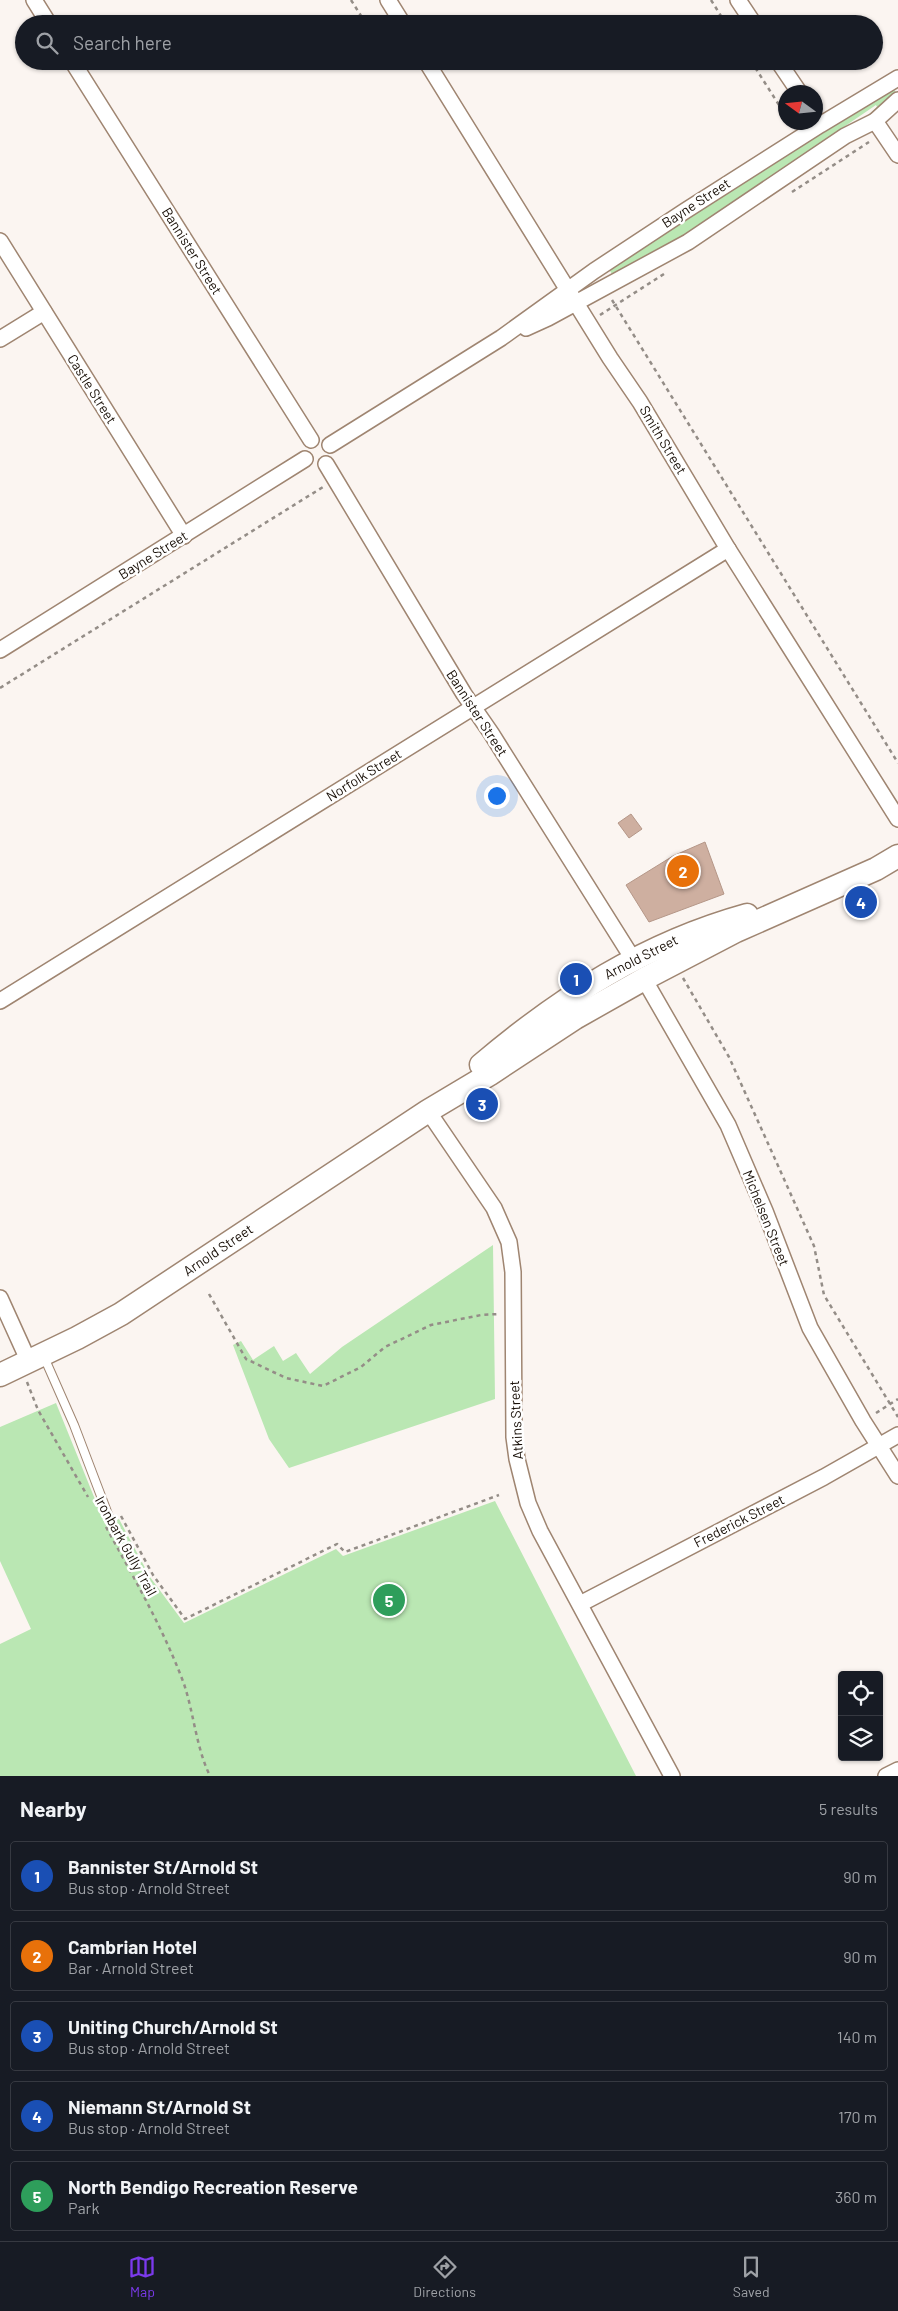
<!DOCTYPE html>
<meta charset="utf-8">
<style>
body{margin:0;font-family:Barlow,sans-serif;background:#242831;color:#f1f3f6}
.controls{position:absolute;right:15px;bottom:15px;display:grid;overflow:hidden;border-radius:5px;box-shadow:0 1px 4px #0004}
.controls button{width:45px;height:45px;display:grid;place-items:center;padding:0;border:0;border-bottom:1px solid #363941;background:#171b24;color:#f1f3f6;font:25px sans-serif}
.compass{position:absolute;left:778px;top:85px;width:45px;height:45px;border-radius:50%;background:#171b24;box-shadow:0 1px 4px #0004;rotate:285deg}
.you{position:absolute;left:496px;top:795px;width:18px;height:18px;margin:-12px;border:4px solid #fff;border-radius:50%;background:#1a73e8;box-shadow:0 0 0 8px #1a73e833}
.badge{display:grid;place-items:center;width:32px;height:32px;border-radius:50%;background:#7c3aed;color:#fff;font-size:16px;font-weight:700}
.pin{position:absolute;translate:-50% -50%;border:2px solid #fff;box-shadow:0 1px 5px #0006}
.list{margin:0;padding:0;list-style:none}
h2{display:flex;justify-content:space-between;align-items:center;height:65px;margin:0;padding:0 20px;font-size:21px}
h2 small{font-size:16px;font-weight:400;color:#9ea1a6}
.list li{display:grid;grid-template-columns:32px 1fr auto;gap:15px;align-items:center;box-sizing:border-box;height:70px;margin:0 10px 10px;padding:0 10px;border:1px solid #363941;border-radius:5px}
.list b{display:block;font-size:19px;white-space:nowrap}
.list p{margin:0;font-size:16px;white-space:nowrap;color:#9ea1a6}
.list em{font-size:16px;font-style:normal;color:#9ea1a6}
.icon{flex:none;width:28px;height:28px;fill:none;stroke:currentColor;stroke-width:2;stroke-linecap:round;stroke-linejoin:round}
.map{position:relative;flex:none;width:898px;height:1776px;overflow:hidden}
.search{position:absolute;background:#171b24;box-shadow:0 1px 4px #0004;left:15px;right:15px;top:15px;height:55px;display:flex;align-items:center;gap:12px;box-sizing:border-box;padding:0 18px;border-radius:28px;color:#9ea1a6;font-size:19px}
.sheet{height:465px;background:#171b24}
nav{display:flex;justify-content:space-around;align-items:center;box-sizing:border-box;height:70px;border-top:1px solid #363941;background:#171b24;font-size:14px;color:#9ea1a6}
nav a{display:grid;justify-items:center;gap:2px}
nav .on{color:#7c3aed}
.map>svg:first-child{display:block}
.green{fill:#bae7b3}
.building{fill:#ceafa0;stroke:#b59788}
.lines{fill:none;stroke-linecap:round;stroke-linejoin:round}
.lane-casing{stroke:#9f8571;stroke-width:10}
.street-casing{stroke:#9f8571;stroke-width:18}
.secondary-casing{stroke:#9f8571;stroke-width:25}
.path{stroke:#948d87;stroke-width:2.5;stroke-dasharray:4 4;stroke-linecap:butt}
.lane{stroke:#fff;stroke-width:8}
.street{stroke:#fff;stroke-width:15}
.secondary{stroke:#fff;stroke-width:22}
.labels{text-anchor:middle;stroke-width:5;stroke-linejoin:round;paint-order:stroke}
.street-label{font-size:14px;fill:#180f07;stroke:#fff}
</style>
<div class="map">
<svg width="898" height="1776" viewBox="0 0 898 1776">
<rect width="100%" height="100%" fill="#fbf5f1"/>
<g class="green">
<path d="M 891,86 L 897,94 L 877,114 L 865,118 L 877,107 L 876,105 L 690,232 L 613,276 L 609,269 Z"/>
<path d="M 493,1245 L 495,1399 L 289,1468 L 269,1439 L 233,1345 L 241,1341 L 253,1360 L 274,1346 L 283,1361 L 296,1353 L 310,1374 L 342,1347 Z"/>
<path d="M 56,1403 L 105,1524 L 119,1519 L 150,1577 L 184,1623 L 336,1549 L 343,1556 L 495,1501 L 636,1776 L 0,1776 L 0,1644 L 31,1629 L 0,1561 L 0,1427 Z"/>
</g>
<g class="building">
<path d="M 631,814 L 642,829 L 629,838 L 618,823 Z"/>
<path d="M 705,842 L 724,894 L 649,922 L 626,885 L 673,856 Z"/>
</g>
<g class="lines">
<g class="lane-casing">
<path id="lane" d="M 44,1357 L 74,1425 L 109,1517"/>
</g>
<g class="street-casing">
<g id="street">
<path d="M 34,0 L 49,24"/>
<path d="M 388,0 L 403,24"/>
<path d="M 738,0 L 754,24"/>
<path d="M 72,61 L 311,440"/>
<path d="M 426,61 L 610,358 L 640,402 L 728,549 L 898,819"/>
<path d="M 778,61 L 799,92"/>
<path d="M 875,121 L 898,155"/>
<path d="M 0,241 L 184,536"/>
<path d="M 526,328 L 548,318 L 688,242 L 845,136 L 875,121 L 898,100"/>
<path d="M 0,339 L 44,312"/>
<path d="M 330,445 L 501,338 L 594,271 L 685,211 L 820,125 L 898,78"/>
<path d="M 326,464 L 464,694 L 491,733 L 633,959"/>
<path d="M 0,650 L 305,459"/>
<path d="M 644,979 L 728,1125 L 765,1211 L 810,1328 L 863,1421 L 898,1476"/>
<path d="M 0,1001 L 728,549"/>
<path d="M 428,1111 L 494,1208 L 509,1242 L 513,1272 L 514,1437 L 517,1459 L 528,1503 L 540,1531 L 672,1776"/>
<path d="M 0,1298 L 29,1362"/>
<path d="M 580,1604 L 824,1477 L 898,1435"/>
<path d="M 886,1776 L 898,1770"/>
</g>
</g>
<g class="secondary-casing">
<g id="secondary">
<path d="M 481,1065 C 561,997 646,943 747,915"/>
<path d="M 0,1375 L 77,1338 L 121,1314 L 428,1111 L 490,1074 L 575,1018 L 644,979 L 736,931 L 876,869 L 898,856"/>
</g>
</g>
<g class="path">
<path d="M 351,0 L 363,19"/>
<path d="M 711,0 L 726,24"/>
<path d="M 751,61 L 786,116"/>
<path d="M 792,192 L 869,142"/>
<path d="M 612,300 L 898,763"/>
<path d="M 600,315 L 667,272"/>
<path d="M 0,688 L 323,487"/>
<path d="M 683,978 L 729,1057 L 775,1159 L 814,1246 L 824,1295 L 898,1417"/>
<path d="M 209,1294 L 246,1359 L 286,1378 L 323,1386 L 361,1367 L 385,1347 L 431,1325 L 481,1315 L 499,1314"/>
<path d="M 27,1382 L 38,1410 L 88,1497"/>
<path d="M 876,1413 L 898,1399"/>
<path d="M 121,1516 L 153,1575 L 185,1619 L 337,1544 L 345,1552 L 499,1495"/>
<path d="M 106,1527 C 134,1578 164,1630 184,1684 C 194,1714 196,1747 210,1776"/>
</g>
<use href="#lane" class="lane"/>
<use href="#street" class="street"/>
<use href="#secondary" class="secondary"/>
</g>
<g class="labels">
<g class="street-label">
<text transform="translate(696 203) rotate(-33)" y="5">Bayne Street</text>
<text transform="translate(192 251) rotate(58)" y="5">Bannister Street</text>
<text transform="translate(92 389) rotate(58)" y="5">Castle Street</text>
<text transform="translate(663 440) rotate(59)" y="5">Smith Street</text>
<text transform="translate(153 555) rotate(-32)" y="5">Bayne Street</text>
<text transform="translate(477 713) rotate(57)" y="5">Bannister Street</text>
<text transform="translate(364 775) rotate(-32)" y="5">Norfolk Street</text>
<text transform="translate(641 957) rotate(-27)" y="5">Arnold Street</text>
<text transform="translate(766 1218) rotate(68)" y="5">Michelsen Street</text>
<text transform="translate(218 1250) rotate(-34)" y="5">Arnold Street</text>
<text transform="translate(516 1420) rotate(-93)" y="5">Atkins Street</text>
<text transform="translate(739 1521) rotate(-27)" y="5">Frederick Street</text>
<text transform="translate(126 1546) rotate(61)" y="5">Ironbark Gully Trail</text>
</g>
</g>
</svg>
<div class="controls">
<button><svg class="icon" aria-label="locate" viewBox="0 0 24 24"><circle cx="12" cy="12" r="6"/><path d="M12 2v4M12 18v4M2 12h4M18 12h4"/></svg></button>
<button><svg class="icon" aria-label="layers" viewBox="0 0 24 24"><path d="M12 4l9 5-9 5-9-5zM3 14l9 5 9-5"/></svg></button>
</div>
<svg class="compass" viewBox="-18 -18 36 36"><path d="M0-13l5 13h-10z" fill="#e53935"/><path d="M0 13l5-13h-10z" fill="#9ea1a6"/></svg>
<div class="you"></div>
<div class="pin badge" style="left:576px;top:979px;background:#1a4fb4">1</div>
<div class="pin badge" style="left:683px;top:871px;background:#e8710a">2</div>
<div class="pin badge" style="left:482px;top:1104px;background:#1a4fb4">3</div>
<div class="pin badge" style="left:861px;top:902px;background:#1a4fb4">4</div>
<div class="pin badge" style="left:389px;top:1600px;background:#2e9e5b">5</div>
<div class="search"><svg class="icon" aria-label="search" viewBox="0 0 24 24"><circle cx="10" cy="10" r="6"/><path d="M15 15l6 6"/></svg>Search here</div>
</div>
<section class="sheet">
<h2>Nearby<small>5 results</small></h2>
<ul class="list">
<li><span class="badge" style="background:#1a4fb4">1</span><div><b>Bannister St/Arnold St</b><p>Bus stop · Arnold Street</p></div><em>90 m</em></li>
<li><span class="badge" style="background:#e8710a">2</span><div><b>Cambrian Hotel</b><p>Bar · Arnold Street</p></div><em>90 m</em></li>
<li><span class="badge" style="background:#1a4fb4">3</span><div><b>Uniting Church/Arnold St</b><p>Bus stop · Arnold Street</p></div><em>140 m</em></li>
<li><span class="badge" style="background:#1a4fb4">4</span><div><b>Niemann St/Arnold St</b><p>Bus stop · Arnold Street</p></div><em>170 m</em></li>
<li><span class="badge" style="background:#2e9e5b">5</span><div><b>North Bendigo Recreation Reserve</b><p>Park</p></div><em>360 m</em></li>
</ul>
</section>
<nav>
<a class="on"><svg class="icon" aria-label="map" viewBox="0 0 24 24"><path d="M3 6l6-2 6 2 6-2v14l-6 2-6-2-6 2zM9 4v14M15 6v14"/></svg>Map</a>
<a><svg class="icon" aria-label="directions" viewBox="0 0 24 24"><path d="M12 3l9 9-9 9-9-9zM9 14v-3h6M13 9l2 2-2 2"/></svg>Directions</a>
<a><svg class="icon" aria-label="saved" viewBox="0 0 24 24"><path d="M7 4h10v16l-5-4-5 4z"/></svg>Saved</a>
</nav>
